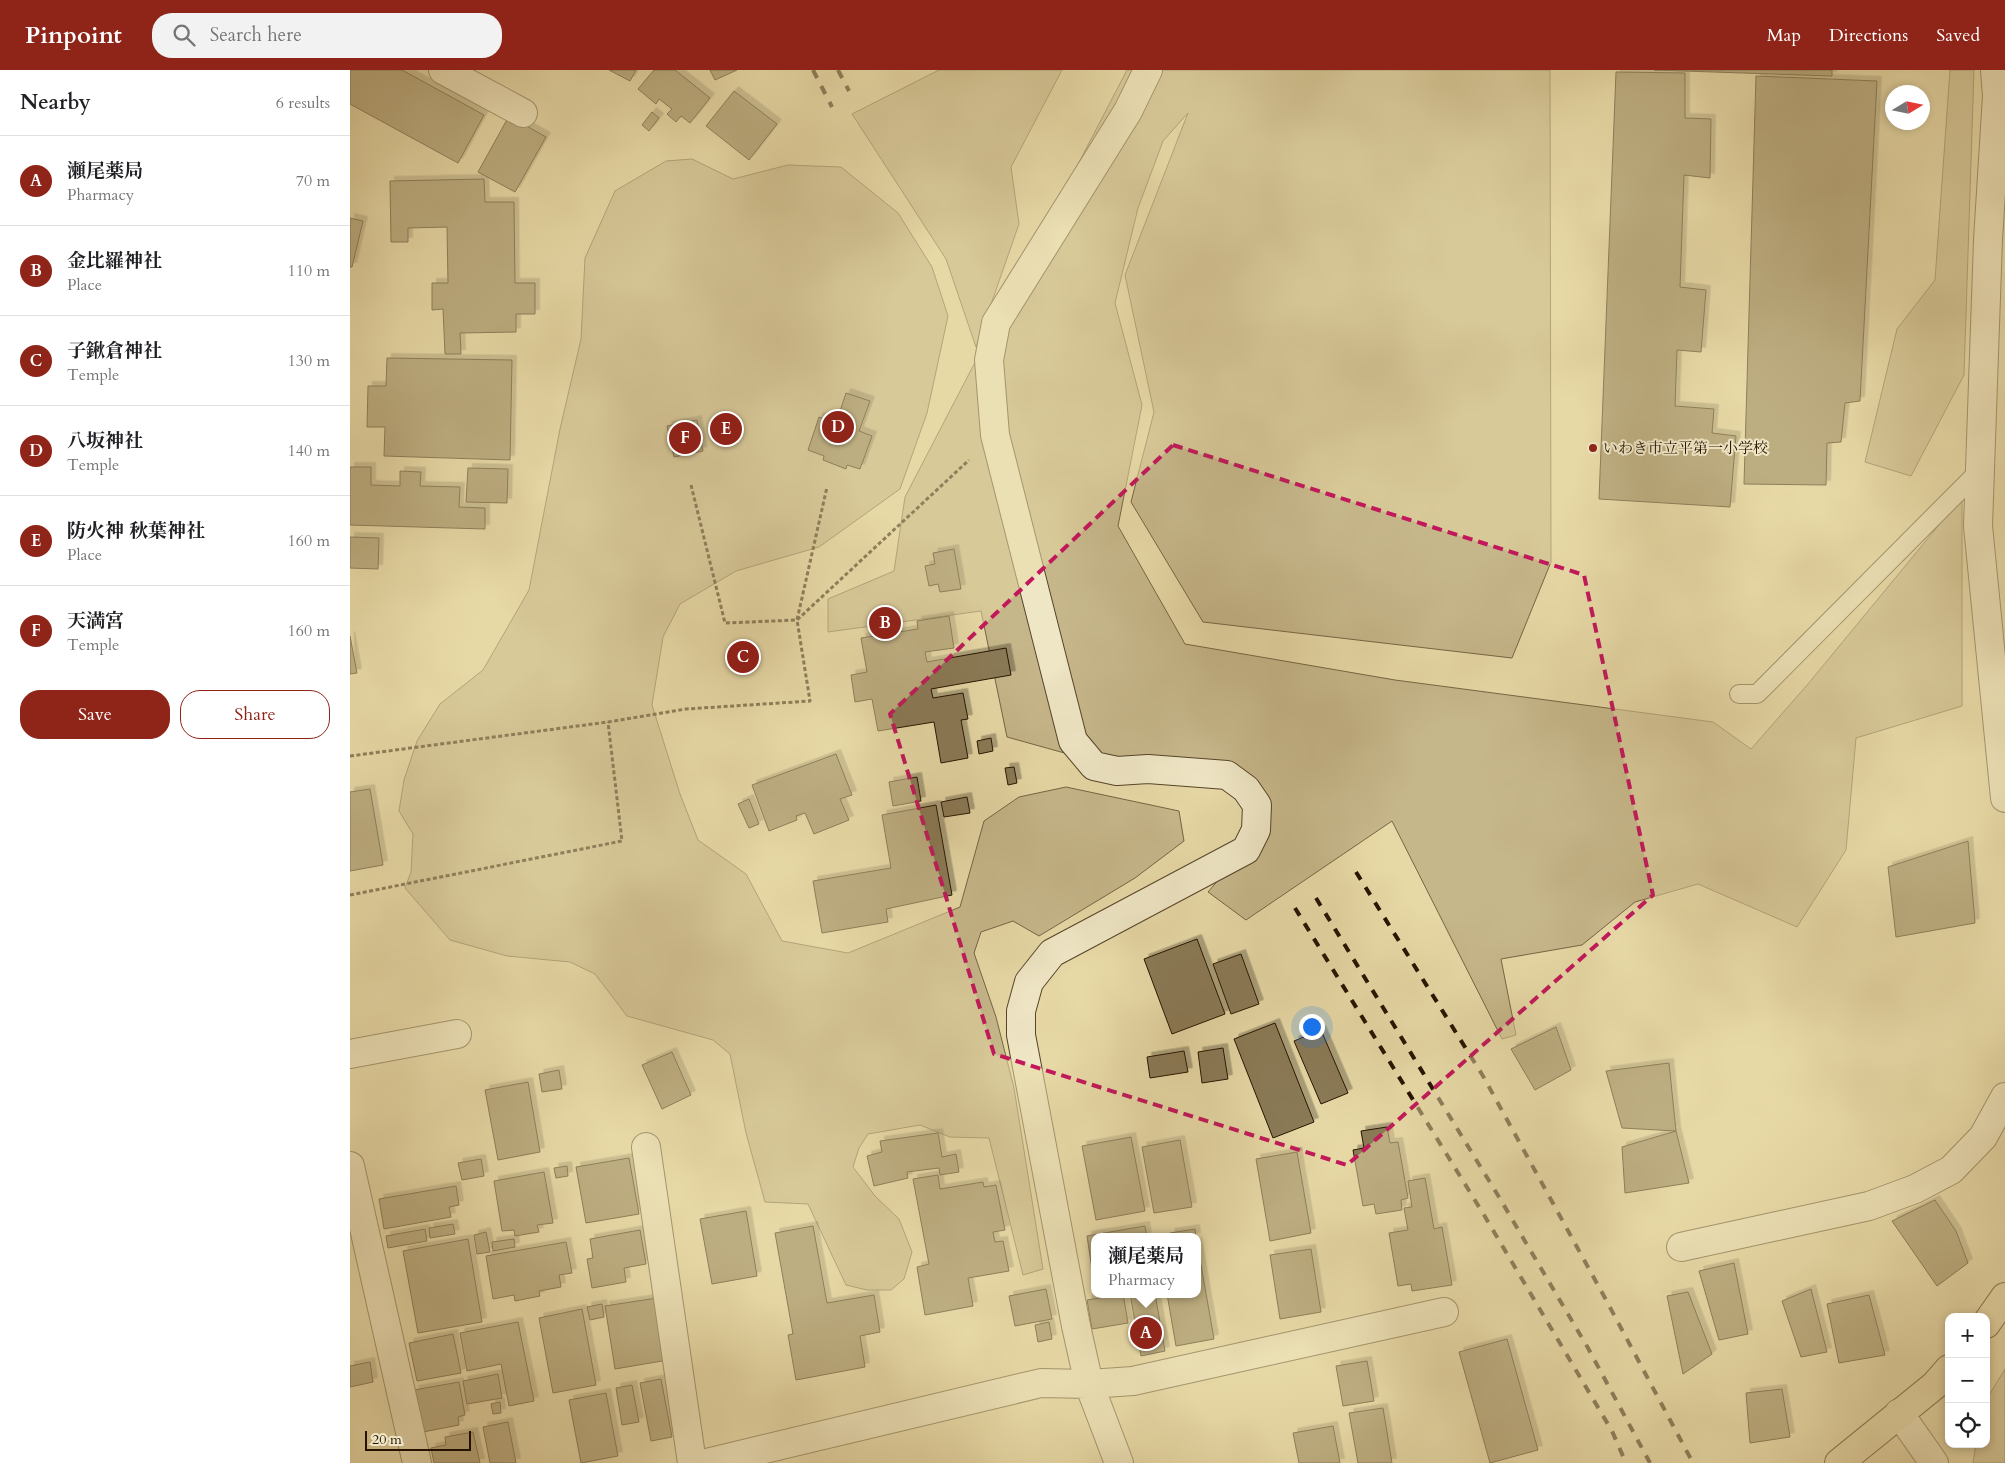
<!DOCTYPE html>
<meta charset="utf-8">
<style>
body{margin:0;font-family:Cardo,"Noto Serif JP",serif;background:#f2f2f2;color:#202124}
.controls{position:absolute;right:15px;bottom:15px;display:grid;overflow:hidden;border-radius:10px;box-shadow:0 2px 8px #0003}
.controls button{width:45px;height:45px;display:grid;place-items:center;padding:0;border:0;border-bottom:1px solid #e0e0e0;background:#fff;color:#202124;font:25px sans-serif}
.compass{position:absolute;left:1535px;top:15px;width:45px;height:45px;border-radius:50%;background:#fff;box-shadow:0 2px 8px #0003;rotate:80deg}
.scale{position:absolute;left:15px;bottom:12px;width:106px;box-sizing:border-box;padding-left:5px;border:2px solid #251300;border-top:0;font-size:14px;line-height:18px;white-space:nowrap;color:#251300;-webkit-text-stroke:4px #efe6c5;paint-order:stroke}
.you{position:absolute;left:961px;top:956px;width:18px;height:18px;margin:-12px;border:4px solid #fff;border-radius:50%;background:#1a73e8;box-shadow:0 0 0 8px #1a73e833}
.badge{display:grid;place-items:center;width:32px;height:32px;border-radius:50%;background:#8f2418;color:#fff;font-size:16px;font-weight:700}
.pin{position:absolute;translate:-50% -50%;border:2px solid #fff;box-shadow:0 1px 5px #0006}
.popup{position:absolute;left:741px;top:1163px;width:110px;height:65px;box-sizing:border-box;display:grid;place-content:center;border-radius:10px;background:#fff;filter:drop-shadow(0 1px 4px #0005);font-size:16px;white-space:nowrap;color:#757577}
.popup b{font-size:19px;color:#202124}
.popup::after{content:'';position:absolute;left:50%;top:100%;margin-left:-10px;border:10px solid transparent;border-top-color:#fff}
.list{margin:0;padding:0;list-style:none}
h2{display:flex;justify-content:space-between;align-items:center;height:65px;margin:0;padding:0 20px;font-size:21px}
h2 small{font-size:16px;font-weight:400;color:#757577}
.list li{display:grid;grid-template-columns:32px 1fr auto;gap:15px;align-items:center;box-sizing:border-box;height:90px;padding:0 20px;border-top:1px solid #e0e0e0}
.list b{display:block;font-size:19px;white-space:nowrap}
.list p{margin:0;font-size:16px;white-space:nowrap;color:#757577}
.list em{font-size:16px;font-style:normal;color:#757577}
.actions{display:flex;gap:10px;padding:15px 20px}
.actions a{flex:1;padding:11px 0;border:1px solid #8f2418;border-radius:20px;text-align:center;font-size:18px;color:#8f2418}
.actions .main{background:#8f2418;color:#fff}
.icon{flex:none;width:28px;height:28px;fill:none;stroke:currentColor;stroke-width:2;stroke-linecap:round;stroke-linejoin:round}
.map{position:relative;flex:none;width:1655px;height:1393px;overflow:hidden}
header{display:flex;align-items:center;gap:30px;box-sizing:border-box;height:70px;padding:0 25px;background:#8f2418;color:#fff}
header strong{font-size:24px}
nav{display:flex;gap:28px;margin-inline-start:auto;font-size:18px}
.search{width:350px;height:45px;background:#f2f2f2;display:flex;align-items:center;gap:12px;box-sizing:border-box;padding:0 18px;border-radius:20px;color:#757577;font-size:19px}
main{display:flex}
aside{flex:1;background:#fff}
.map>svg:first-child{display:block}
.green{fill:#c6b78a;stroke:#766545}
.building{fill:#8a7a56;stroke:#251300;filter:url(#shadow)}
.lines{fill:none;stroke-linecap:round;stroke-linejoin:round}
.service-casing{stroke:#56442a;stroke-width:20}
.minor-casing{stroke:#56442a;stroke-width:30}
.tertiary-casing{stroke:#56442a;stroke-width:30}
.trunk-casing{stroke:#251300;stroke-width:30}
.path{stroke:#251300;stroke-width:3;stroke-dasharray:4 2.5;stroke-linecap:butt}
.service{stroke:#efe6c5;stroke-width:18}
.minor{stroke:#efe6c5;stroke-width:28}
.tertiary{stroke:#efe6c5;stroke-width:28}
.trunk{stroke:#e7d9a6;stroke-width:28}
.rail{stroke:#251300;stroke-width:4;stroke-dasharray:9 9;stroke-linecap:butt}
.marked{fill:none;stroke:#c2185b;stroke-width:4;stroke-dasharray:10 6;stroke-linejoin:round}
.poi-dot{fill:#8f2418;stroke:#efe6c5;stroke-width:2}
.labels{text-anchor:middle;stroke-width:4;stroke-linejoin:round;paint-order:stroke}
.poi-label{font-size:15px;fill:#251300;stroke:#efe6c5;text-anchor:start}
</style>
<header>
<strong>Pinpoint</strong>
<div class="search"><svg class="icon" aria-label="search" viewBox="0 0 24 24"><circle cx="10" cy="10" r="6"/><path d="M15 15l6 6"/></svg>Search here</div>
<nav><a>Map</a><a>Directions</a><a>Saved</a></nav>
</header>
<main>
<aside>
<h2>Nearby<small>6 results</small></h2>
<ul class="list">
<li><span class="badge">A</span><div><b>瀬尾薬局</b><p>Pharmacy</p></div><em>70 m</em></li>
<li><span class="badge">B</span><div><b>金比羅神社</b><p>Place</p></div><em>110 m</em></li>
<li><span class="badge">C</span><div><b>子鍬倉神社</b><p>Temple</p></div><em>130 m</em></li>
<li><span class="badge">D</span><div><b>八坂神社</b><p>Temple</p></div><em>140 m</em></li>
<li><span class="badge">E</span><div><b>防火神 秋葉神社</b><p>Place</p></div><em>160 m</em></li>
<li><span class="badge">F</span><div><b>天満宮</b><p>Temple</p></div><em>160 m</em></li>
</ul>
<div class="actions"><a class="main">Save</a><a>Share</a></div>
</aside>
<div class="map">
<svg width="1655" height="1393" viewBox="0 0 1655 1393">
<defs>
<filter id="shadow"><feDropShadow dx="4.5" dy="-4.5" stdDeviation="0" flood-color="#0004"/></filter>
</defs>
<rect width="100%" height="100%" fill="#e7d9a6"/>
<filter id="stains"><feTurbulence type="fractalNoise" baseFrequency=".004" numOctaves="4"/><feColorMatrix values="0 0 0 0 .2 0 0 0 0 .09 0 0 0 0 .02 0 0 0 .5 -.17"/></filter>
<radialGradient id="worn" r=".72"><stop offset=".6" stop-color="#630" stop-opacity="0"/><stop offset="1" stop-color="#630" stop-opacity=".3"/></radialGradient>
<g class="green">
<path d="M 589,0 L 712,0 L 661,97 L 669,154 L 626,277 L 596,189 L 502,44 Z"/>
<path d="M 777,0 L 1200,0 L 1201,492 L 1162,588 L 853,552 L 781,432 L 804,342 L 775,205 L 838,43 L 813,71 L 788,138 L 765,233 L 792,335 L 768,456 L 835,574 L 1045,610 L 1363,652 L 1401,679 L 1458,614 L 1612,427 L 1612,636 L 1506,668 L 1496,780 L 1447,857 L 1348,814 L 1285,832 L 1232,875 L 1151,889 L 1166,965 L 1152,969 L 1042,751 L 896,850 L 858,822 L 916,754 L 860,699 L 815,711 L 657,667 L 631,541 L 478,562 L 478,529 L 544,501 L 555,427 Z"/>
<path d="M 1600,0 L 1624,0 L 1614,305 L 1561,406 L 1515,392 L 1547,259 L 1585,210 Z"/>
<path d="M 342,89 L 383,109 L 438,95 L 491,97 L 548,143 L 582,197 L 598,246 L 577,343 L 550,419 L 469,477 L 386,501 L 330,534 L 313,567 L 302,635 L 330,724 L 348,770 L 396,804 L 432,871 L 498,883 L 610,837 L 634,751 L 669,727 L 716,717 L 829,741 L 834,771 L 785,808 L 689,866 L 663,851 L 631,862 L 624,883 L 646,947 L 664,1018 L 693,1199 L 673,1205 L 639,1068 L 600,1067 L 570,1055 L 518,1064 L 509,1078 L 503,1097 L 525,1126 L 549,1149 L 562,1182 L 554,1209 L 541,1220 L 517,1220 L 496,1215 L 458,1134 L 415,1132 L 396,1063 L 380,984 L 363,970 L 277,946 L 245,904 L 220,892 L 157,886 L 100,870 L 55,818 L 61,802 L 63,764 L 49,741 L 54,710 L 67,671 L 90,634 L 133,600 L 179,520 L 210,359 L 231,269 L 235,188 L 265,121 L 316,91 Z"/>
<path d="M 1655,1299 L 1655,1393 L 1623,1393 L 1626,1374 L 1636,1374 L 1636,1330 Z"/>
</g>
<g class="building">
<path d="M 0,0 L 52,0 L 134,45 L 108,93 L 0,34 Z"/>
<path d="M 259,0 L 286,0 L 280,11 Z"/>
<path d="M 304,0 L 325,0 L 360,28 L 340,53 L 331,46 L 326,52 L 317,44 L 322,39 L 309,29 L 306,34 L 288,19 Z"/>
<path d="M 360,0 L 387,0 L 365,10 Z"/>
<path d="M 1304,0 L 1482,0 L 1482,6 Z"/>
<path d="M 1266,2 L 1335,3 L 1335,48 L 1361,49 L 1360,108 L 1334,105 L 1330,217 L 1356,220 L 1351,282 L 1327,280 L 1325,336 L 1364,339 L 1362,363 L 1386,366 L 1380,437 L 1249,429 Z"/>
<path d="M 1406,6 L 1527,11 L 1510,331 L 1495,333 L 1491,372 L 1477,373 L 1476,415 L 1394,414 Z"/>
<path d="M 384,21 L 427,54 L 399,90 L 356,56 Z"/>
<path d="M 302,42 L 309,48 L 299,61 L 292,55 Z"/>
<path d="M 159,46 L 196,67 L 165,122 L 128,102 Z"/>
<path d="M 134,109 L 135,132 L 164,132 L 165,213 L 185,213 L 185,244 L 166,244 L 166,262 L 110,263 L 111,284 L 95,284 L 93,239 L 82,240 L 82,213 L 98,213 L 97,157 L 58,158 L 58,172 L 41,172 L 40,111 Z"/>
<path d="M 0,148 L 13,151 L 2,197 L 0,197 Z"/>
<path d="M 37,288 L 162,290 L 160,390 L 34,386 L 35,357 L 17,357 L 18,316 L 36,316 Z"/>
<path d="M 496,323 L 520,331 L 509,361 L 522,366 L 510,399 L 497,395 L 496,399 L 473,390 L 474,386 L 458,380 L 469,347 L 486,353 Z"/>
<path d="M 347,350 L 353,381 L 324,387 L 317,356 Z"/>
<path d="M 0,397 L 21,397 L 21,415 L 50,416 L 50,401 L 71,402 L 70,416 L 110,417 L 109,437 L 135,438 L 135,459 L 0,455 Z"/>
<path d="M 118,398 L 158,399 L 157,433 L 116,432 Z"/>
<path d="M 0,467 L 29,468 L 28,499 L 0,498 Z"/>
<path d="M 604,479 L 611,519 L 590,522 L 588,514 L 579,516 L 575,496 L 585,494 L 583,483 Z"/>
<path d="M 543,546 L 545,558 L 527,561 L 525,549 Z"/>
<path d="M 599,546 L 604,578 L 575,582 L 577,592 L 656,578 L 661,605 L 581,619 L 583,628 L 613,623 L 618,649 L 611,650 L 618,688 L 591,693 L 584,652 L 528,661 L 522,629 L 505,632 L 501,605 L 517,602 L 511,568 L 568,559 L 567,551 Z"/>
<path d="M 0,566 L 7,603 L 0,604 Z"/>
<path d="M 641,668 L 643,681 L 629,684 L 627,671 Z"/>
<path d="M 486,684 L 502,725 L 490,729 L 499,750 L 464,764 L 455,743 L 446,746 L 447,750 L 419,761 L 402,715 Z"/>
<path d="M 664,697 L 667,713 L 658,715 L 655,698 Z"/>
<path d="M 567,707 L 571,731 L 543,736 L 539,712 Z"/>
<path d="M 20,719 L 33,795 L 0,801 L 0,722 Z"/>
<path d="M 617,727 L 620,743 L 594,747 L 591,732 Z"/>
<path d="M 399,729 L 409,754 L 399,758 L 388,734 Z"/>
<path d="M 586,735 L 602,825 L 536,839 L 538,852 L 472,863 L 463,811 L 541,798 L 532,745 Z"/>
<path d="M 1618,771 L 1625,853 L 1546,867 L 1538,797 Z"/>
<path d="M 847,869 L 875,944 L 822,964 L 794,889 Z"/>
<path d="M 891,884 L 909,934 L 881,944 L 863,894 Z"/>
<path d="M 925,953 L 964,1052 L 923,1068 L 884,969 Z"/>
<path d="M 1206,957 L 1221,1000 L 1185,1020 L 1161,979 Z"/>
<path d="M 971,960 L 998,1023 L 971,1034 L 944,971 Z"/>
<path d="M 873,978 L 878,1009 L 852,1013 L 848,982 Z"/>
<path d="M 834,981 L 838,1002 L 800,1008 L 797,987 Z"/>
<path d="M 322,982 L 341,1025 L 312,1039 L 292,995 Z"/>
<path d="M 1319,993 L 1326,1061 L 1272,1058 L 1256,1001 Z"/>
<path d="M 209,1000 L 212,1019 L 192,1022 L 189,1004 Z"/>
<path d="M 178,1012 L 190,1082 L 148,1090 L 135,1020 Z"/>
<path d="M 1037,1057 L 1040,1073 L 1048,1072 L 1058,1128 L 1051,1130 L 1052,1140 L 1026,1144 L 1024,1134 L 1013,1136 L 1003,1080 L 1014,1078 L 1011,1061 Z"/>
<path d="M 1326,1061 L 1339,1113 L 1275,1123 L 1272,1077 Z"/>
<path d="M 588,1063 L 592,1087 L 606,1084 L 609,1102 L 590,1105 L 589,1098 L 557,1102 L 558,1108 L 524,1116 L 517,1086 L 532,1082 L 530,1071 Z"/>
<path d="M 781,1067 L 795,1141 L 746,1150 L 732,1076 Z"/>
<path d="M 830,1070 L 842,1137 L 804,1143 L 792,1077 Z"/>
<path d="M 947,1082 L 961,1163 L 920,1171 L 906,1089 Z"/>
<path d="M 279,1088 L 289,1144 L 236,1153 L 226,1097 Z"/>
<path d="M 131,1089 L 134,1106 L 112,1110 L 108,1093 Z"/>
<path d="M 217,1096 L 218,1106 L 206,1108 L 204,1098 Z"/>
<path d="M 194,1102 L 203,1153 L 187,1155 L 189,1162 L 165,1166 L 164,1160 L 152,1161 L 144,1111 Z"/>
<path d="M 588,1105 L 590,1119 L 633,1112 L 634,1117 L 646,1115 L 655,1160 L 643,1162 L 645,1172 L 653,1171 L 659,1201 L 618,1208 L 623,1236 L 575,1245 L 567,1197 L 579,1194 L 563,1109 Z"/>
<path d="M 1075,1108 L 1084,1159 L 1092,1157 L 1102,1215 L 1062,1221 L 1061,1214 L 1048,1216 L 1039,1163 L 1058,1160 L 1054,1138 L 1062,1137 L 1058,1111 Z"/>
<path d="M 106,1116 L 109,1135 L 99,1137 L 101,1147 L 34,1159 L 29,1129 Z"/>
<path d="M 1585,1130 L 1606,1161 L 1618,1193 L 1587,1216 L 1542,1151 Z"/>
<path d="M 396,1141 L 407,1206 L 362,1214 L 350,1149 Z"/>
<path d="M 103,1154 L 105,1164 L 80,1168 L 79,1158 Z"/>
<path d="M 463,1156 L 477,1233 L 524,1225 L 530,1262 L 510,1266 L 515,1297 L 446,1310 L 438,1265 L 443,1264 L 425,1163 Z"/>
<path d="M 795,1156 L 797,1167 L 745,1167 L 745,1205 L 743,1206 L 737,1166 Z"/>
<path d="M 75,1159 L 77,1171 L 38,1178 L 36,1166 Z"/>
<path d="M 845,1159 L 846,1167 L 821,1167 L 820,1163 Z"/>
<path d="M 290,1160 L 296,1194 L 274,1198 L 276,1212 L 242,1218 L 237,1189 L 243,1188 L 240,1169 Z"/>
<path d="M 136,1162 L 140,1182 L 127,1184 L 124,1165 Z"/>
<path d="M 118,1169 L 132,1252 L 68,1263 L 53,1181 Z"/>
<path d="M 164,1169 L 165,1177 L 143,1181 L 142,1172 Z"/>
<path d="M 216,1172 L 222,1203 L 209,1205 L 211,1217 L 189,1221 L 190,1226 L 165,1231 L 164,1225 L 143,1229 L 136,1186 Z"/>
<path d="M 847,1172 L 864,1269 L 826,1276 L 817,1224 L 847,1224 Z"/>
<path d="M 961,1179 L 971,1242 L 930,1249 L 920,1185 Z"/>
<path d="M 1384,1193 L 1398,1264 L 1369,1270 L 1349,1201 Z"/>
<path d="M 696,1219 L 702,1249 L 665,1256 L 659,1226 Z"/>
<path d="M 1461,1219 L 1477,1282 L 1451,1287 L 1432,1231 Z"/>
<path d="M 1338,1222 L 1362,1284 L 1333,1304 L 1317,1226 Z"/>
<path d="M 773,1224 L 778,1253 L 742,1259 L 737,1230 Z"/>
<path d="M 780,1224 L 805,1224 L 815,1281 L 791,1286 Z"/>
<path d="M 1519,1225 L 1535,1285 L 1489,1293 L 1477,1234 Z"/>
<path d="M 307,1228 L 318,1290 L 265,1299 L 255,1236 Z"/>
<path d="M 252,1234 L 254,1247 L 240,1250 L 237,1237 Z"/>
<path d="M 232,1239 L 246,1315 L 203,1323 L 189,1248 Z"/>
<path d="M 168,1252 L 184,1331 L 159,1336 L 151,1294 L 117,1301 L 110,1263 Z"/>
<path d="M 699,1252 L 702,1269 L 688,1272 L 685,1255 Z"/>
<path d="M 103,1264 L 111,1303 L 67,1311 L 59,1273 Z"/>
<path d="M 1157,1269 L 1188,1380 L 1140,1393 L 1109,1282 Z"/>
<path d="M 1017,1291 L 1024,1331 L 993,1336 L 986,1296 Z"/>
<path d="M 20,1292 L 23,1312 L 0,1317 L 0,1296 Z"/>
<path d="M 148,1304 L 152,1328 L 117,1334 L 113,1311 Z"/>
<path d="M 311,1309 L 322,1367 L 301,1371 L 290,1313 Z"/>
<path d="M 109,1312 L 115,1345 L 108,1347 L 109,1355 L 73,1362 L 64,1320 Z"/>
<path d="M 282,1315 L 289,1352 L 272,1355 L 266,1318 Z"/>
<path d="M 1432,1319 L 1440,1367 L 1400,1373 L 1396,1323 Z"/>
<path d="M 256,1323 L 268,1386 L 231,1393 L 219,1330 Z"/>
<path d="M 150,1332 L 151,1343 L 143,1344 L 141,1334 Z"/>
<path d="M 1033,1338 L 1042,1393 L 1008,1393 L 999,1343 Z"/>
<path d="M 158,1352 L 166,1393 L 140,1393 L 133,1357 Z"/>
<path d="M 983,1356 L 990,1393 L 949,1393 L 943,1363 Z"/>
<path d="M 123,1362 L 130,1393 L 84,1393 L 81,1378 L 96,1375 L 95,1367 Z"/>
</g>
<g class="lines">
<g class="service-casing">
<path id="service" d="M 1389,624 L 1407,624 L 1629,401"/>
</g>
<g class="minor-casing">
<g id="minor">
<path d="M 93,0 L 173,43"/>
<path d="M 798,0 L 778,41 L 646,253 L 639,290 L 645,365 L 723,671 L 744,696 L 767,701 L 798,699 L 877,705 L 896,719 L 907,735 L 906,760 L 896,780 L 702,883 L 679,912 L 671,941 L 671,965 L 726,1256 L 739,1314 L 783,1311 L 1094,1242"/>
<path d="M 1645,0 L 1647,26 L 1638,170 L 1628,456 L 1655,728"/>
<path d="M 0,984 L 107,964"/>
<path d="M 296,1077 L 342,1393"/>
<path d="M 0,1096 L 67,1393"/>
<path d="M 1331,1177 L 1519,1136 L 1565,1119 L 1601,1100 L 1633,1067 L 1655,1027"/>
<path d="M 1549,1343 L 1584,1393"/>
</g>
</g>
<g class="tertiary-casing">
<path id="tertiary" d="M 356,1393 L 691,1313 L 739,1314 L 769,1393"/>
</g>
<g class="trunk-casing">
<g id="trunk">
<path d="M 1636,1254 L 1655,1227"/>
<path d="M 1489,1393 L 1585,1315 L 1599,1299"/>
</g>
</g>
<g class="path">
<path d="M 341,415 L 375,553 L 447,550 L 477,417"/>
<path d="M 0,686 L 258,652 L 336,639 L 460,631 L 447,550 L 619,390"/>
<path d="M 0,825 L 272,771 L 258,652"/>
</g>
<use href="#service" class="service"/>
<use href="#minor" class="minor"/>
<use href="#tertiary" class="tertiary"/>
<use href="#trunk" class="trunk"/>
<g class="rail">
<path d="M 463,0 L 482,37"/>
<path d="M 488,0 L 499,21"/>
<path d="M 1006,802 L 1133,1006 L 1255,1228 L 1343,1393"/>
<path d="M 966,828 L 1149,1127 L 1238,1278 L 1300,1393"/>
<path d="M 945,838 L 1134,1145 L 1262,1361 L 1276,1393"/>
</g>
</g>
<path d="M0 0H1655V1393H0ZM 823,375 L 1234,505 L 1303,825 L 997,1095 L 644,984 L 540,644 Z" fill="#e7d9a6" fill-opacity=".55" fill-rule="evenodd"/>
<path class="marked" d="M 823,375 L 1234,505 L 1303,825 L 997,1095 L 644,984 L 540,644 Z"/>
<circle class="poi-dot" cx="1243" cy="378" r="5"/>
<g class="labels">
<g class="poi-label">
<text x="1253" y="383">いわき市立平第一小学校</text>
</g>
</g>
<rect width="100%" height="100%" filter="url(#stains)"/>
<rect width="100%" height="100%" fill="url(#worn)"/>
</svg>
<div class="controls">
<button>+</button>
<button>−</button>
<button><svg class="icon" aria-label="locate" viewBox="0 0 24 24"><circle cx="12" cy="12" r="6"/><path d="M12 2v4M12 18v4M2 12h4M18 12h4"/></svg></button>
</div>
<svg class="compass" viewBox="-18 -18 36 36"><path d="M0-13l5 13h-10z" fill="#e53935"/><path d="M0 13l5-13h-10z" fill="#757577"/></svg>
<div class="scale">20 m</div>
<div class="you"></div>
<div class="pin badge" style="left:796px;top:1263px">A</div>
<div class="popup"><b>瀬尾薬局</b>Pharmacy</div>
<div class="pin badge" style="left:535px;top:553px">B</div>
<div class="pin badge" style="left:393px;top:587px">C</div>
<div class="pin badge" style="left:488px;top:357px">D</div>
<div class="pin badge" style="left:376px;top:359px">E</div>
<div class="pin badge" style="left:335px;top:368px">F</div>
</div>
</main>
